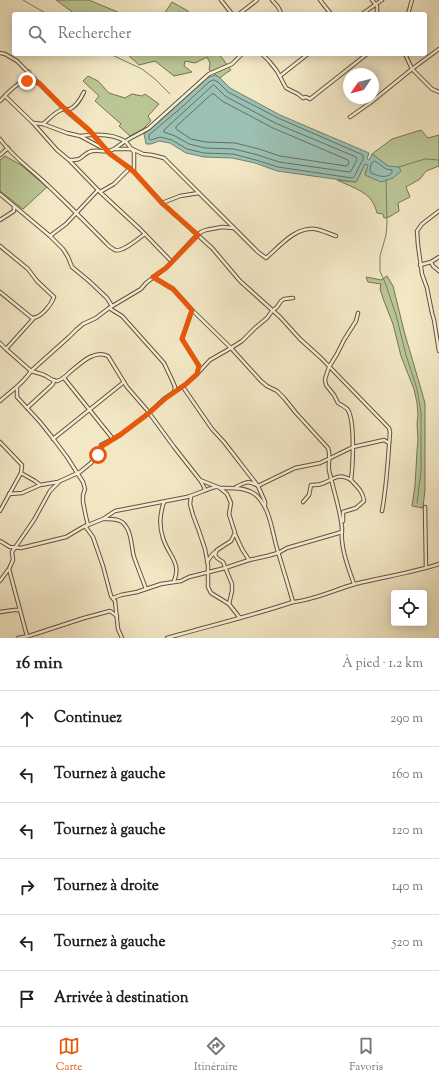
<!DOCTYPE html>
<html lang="fr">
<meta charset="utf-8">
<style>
body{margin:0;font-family:"Sorts Mill Goudy",serif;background:#f6f6f6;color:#202124}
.controls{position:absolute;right:12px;bottom:12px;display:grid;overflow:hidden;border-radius:4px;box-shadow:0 2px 10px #0003}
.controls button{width:36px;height:36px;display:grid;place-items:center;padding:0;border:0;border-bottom:1px solid #e0e0e0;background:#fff;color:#202124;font:20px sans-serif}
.compass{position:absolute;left:343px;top:68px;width:36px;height:36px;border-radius:50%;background:#fff;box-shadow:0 2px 10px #0003;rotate:235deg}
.stop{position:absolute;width:12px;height:12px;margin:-9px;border:3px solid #ea580c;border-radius:50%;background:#fff}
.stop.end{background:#ea580c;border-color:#fff;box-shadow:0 1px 4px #0008}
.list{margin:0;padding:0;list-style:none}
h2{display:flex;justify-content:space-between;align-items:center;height:52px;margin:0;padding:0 16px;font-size:17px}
h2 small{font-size:13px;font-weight:400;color:#757577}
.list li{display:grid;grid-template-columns:26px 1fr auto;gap:12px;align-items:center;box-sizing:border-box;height:56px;padding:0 16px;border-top:1px solid #e0e0e0}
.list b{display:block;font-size:15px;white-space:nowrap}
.list em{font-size:13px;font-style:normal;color:#757577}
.icon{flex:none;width:22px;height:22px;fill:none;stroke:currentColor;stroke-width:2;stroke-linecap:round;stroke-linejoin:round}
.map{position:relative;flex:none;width:439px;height:638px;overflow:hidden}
.search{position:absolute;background:#fff;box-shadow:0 2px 10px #0003;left:12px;right:12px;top:12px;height:44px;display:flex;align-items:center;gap:10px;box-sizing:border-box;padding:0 14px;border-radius:4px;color:#757577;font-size:15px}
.sheet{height:388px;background:#fff}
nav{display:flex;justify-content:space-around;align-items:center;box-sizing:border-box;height:56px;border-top:1px solid #e0e0e0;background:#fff;font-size:11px;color:#757577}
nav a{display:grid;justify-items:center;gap:2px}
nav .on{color:#ea580c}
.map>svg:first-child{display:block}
.green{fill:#bbc695;stroke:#777452}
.water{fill:#9bc0b4;stroke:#718072}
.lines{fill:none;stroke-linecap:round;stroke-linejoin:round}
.shore{stroke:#677062;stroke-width:1}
.stream{stroke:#718072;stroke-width:1}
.minor-casing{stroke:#63533c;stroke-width:4.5}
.minor{stroke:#f7f0d9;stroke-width:2.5}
.route{stroke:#ea580c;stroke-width:5}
</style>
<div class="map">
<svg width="439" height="638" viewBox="0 0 439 638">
<rect width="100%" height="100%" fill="#f3e8c5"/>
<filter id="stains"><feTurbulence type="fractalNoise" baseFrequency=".005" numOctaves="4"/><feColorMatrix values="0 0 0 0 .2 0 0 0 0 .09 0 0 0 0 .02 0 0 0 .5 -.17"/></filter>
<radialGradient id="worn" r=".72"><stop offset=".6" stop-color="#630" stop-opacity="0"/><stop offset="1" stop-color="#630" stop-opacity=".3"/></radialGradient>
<g class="green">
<path d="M 56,0 L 89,0 L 120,13 L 120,14 L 75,14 Z"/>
<path d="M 172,2 L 188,11 L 190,14 L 164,14 Z"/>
<path d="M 127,54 L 219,54 L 231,70 L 226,73 L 220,78 L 209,70 L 210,63 L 207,57 L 195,63 L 185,61 L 184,66 L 192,72 L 174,76 L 155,61 L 139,65 Z"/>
<path d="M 88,76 L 98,81 L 109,93 L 125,98 L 132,94 L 142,96 L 145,94 L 159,104 L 148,116 L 151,121 L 143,129 L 130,136 L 119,126 L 121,124 L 95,101 L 99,96 L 83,81 Z"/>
<path d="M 421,130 L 428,138 L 439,135 L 439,166 L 426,171 L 420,179 L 406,187 L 410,197 L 398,203 L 399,211 L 389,217 L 384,218 L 383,214 L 377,213 C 376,209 374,204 372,201 C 366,191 347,185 337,180 L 356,182 L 365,164 L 368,165 L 365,174 L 388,166 L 372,154 L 392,139 Z"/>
<path d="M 5,156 L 21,165 L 47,187 L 23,209 L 0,191 L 0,160 Z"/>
<path d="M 387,276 L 393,286 L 404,331 L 425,403 L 425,489 L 423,508 L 412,506 L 415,486 L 417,451 L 418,440 L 417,424 L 418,415 L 417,403 L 414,389 L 401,356 L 393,324 L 384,301 L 380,289 L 381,284 L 368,282 L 366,277 L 381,280 Z"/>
</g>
<path class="water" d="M 215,75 L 220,78 L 230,88 L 280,115 L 369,153 L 367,159 L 369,160 L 372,154 L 388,166 L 399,167 L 401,171 L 393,178 L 381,182 L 365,175 L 368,165 L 365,164 L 356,182 L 277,171 L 255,163 L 232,158 L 204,157 L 186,153 L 170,143 L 159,141 L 151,144 L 146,144 L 144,134 L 152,128 L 207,78 Z"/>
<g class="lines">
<g class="shore">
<path d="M 214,80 L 218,82 L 228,92 L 278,118 L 363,155 L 363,160 L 361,163 L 354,177 L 352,178 L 278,167 L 256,160 L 233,154 L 204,153 L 187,149 L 172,140 L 160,137 L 151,140 L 149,139 L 149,135 L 182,107 L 209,82 Z"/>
<path d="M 214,85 L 225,96 L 275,123 L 356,157 L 357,160 L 351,171 L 349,172 L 279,162 L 258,155 L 234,149 L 205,148 L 189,144 L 175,136 L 164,132 L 164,130 L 212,86 Z"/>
<path d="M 212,94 L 214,94 L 222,101 L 273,128 L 348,160 L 349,162 L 348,165 L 346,166 L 280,156 L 259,149 L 235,143 L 206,142 L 191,139 L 176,129 L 176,127 Z"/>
<path d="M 375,161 L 386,169 L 392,170 L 392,173 C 385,179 379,176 371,173 L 370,171 L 371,164 Z"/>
</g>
<g class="stream">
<path d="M 23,0 L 47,14"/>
<path d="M 110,54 L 142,69 L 155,79 L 170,94"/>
<path d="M 399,167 L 425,159 L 439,160"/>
<path d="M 386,180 L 387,223 L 386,235 L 380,256 L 380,271 L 386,285 L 396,315 L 406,355 L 417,389 L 421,412 L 421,471 L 417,503"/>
</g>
<g class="minor-casing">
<g id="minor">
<path d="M 221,0 L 232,14"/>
<path d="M 272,0 C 276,5 280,7 281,14"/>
<path d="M 320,0 L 331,14"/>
<path d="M 372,0 L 377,6 L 377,14"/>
<path d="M 239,14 L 257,0"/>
<path d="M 362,14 L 382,0"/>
<path d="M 408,14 L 412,0"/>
<path d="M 0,53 L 5,54 L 17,61 L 64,109 L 89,130 L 108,152 L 134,172 L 162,203 L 212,248 L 240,281 L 280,317 L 300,339 L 321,358 L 389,428 L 390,432 C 388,458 387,484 382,511"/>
<path d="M 262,54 L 269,61 L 277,71 L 286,88 L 298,94 L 303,98 L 306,97 L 310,99 L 367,54"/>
<path d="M 405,54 L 412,69 L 432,89 L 439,92"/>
<path d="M 280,76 L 308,54"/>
<path d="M 19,84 L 29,72"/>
<path d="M 5,96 L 33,123 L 57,150 L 69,160 L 100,192 L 140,229 L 172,262"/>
<path d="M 0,101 C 7,94 17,81 29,81 C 32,81 35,82 38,83"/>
<path d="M 350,117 L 370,103 L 412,69 L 439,49"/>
<path d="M 33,123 L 43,124 L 67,133 L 80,136 L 106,150"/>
<path d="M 43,124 C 49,119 54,113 61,110 C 64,108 66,110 70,109 C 77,106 81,98 84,92"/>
<path d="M 81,136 C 95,134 113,133 126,142 C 129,145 131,149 134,152 L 134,172"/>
<path d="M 0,139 C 11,155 28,167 42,180 C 65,201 87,224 109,246 C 110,247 115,250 115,250 C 122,253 139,238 145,234"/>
<path d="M 115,149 L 132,149 L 143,154 L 152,155 L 164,158 L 258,252 L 266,258 C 280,246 295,227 315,229 C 322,230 329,234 336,236"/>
<path d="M 0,155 L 8,148"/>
<path d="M 70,160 C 84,160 79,157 89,152 C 96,149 101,152 108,151 C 114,151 119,145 124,142 C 132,137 141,133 149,128 L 209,74 L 232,64 L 242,54"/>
<path d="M 100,192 L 114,184 L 130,168"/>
<path d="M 0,194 L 50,236 L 63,249 L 68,257 L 72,267 L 89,281 L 107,298 L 112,306"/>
<path d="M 162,203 L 180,196 L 199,193"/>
<path d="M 439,211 L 422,224 L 417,231 L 418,245 L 422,274 L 427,288 L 432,313 L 434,320 L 439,351"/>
<path d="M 0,220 L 14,211 L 14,207"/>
<path d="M 50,236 L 66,224 L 98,190"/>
<path d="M 0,246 L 28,269 L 37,281 L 54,297 C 51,305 41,318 32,318 L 0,292"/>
<path d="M 431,262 L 433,266 L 439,271"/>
<path d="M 420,265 L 431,262 L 439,257"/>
<path d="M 153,277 L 173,289 L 192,310 L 231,348 L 261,381 L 267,386 L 277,391 L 284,398 L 296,413 L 328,448 C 331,455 328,462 329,470 C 333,489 340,508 342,528"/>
<path d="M 109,308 L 122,316 L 164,363 L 172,380 L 175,387 L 174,392"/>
<path d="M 192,310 L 182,339 L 199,366 L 197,374"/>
<path d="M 0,343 L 6,349 L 31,371 C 36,373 41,373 46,376 C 49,378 53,381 57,381 C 62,380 66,376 70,372 C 80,364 94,349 108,356 L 127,387 L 147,410 L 174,447 L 200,480 L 204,487 L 205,490"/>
<path d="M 6,349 L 34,318"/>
<path d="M 64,378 L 113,439"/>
<path d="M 183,387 L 212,429 L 224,442 L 258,486 L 265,502 L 265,506"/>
<path d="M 17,388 L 17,397 L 40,422 L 52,437 L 67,457 L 83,482 L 85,489 L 83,495 L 83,502 L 86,517 L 88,525"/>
<path d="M 0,401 C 11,391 23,384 31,371 L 69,337 L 76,330 L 83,324 L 96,318 L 109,308 L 141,289 L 146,283 L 166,268 L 193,239 L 201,232 L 206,230 L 222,227 L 234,228"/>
<path d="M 27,408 L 51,386 L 53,384 L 54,380"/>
<path d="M 53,439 L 124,382"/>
<path d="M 0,442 L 22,465 L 21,473 L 0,511"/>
<path d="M 21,473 L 35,481 L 39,484"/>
<path d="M 200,480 L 220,488 L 227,494 L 231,503 L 229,514 L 235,533 L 231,541 L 217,550 L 215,555 L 217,558 L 223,562 L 232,584 L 232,591 L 229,604"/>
<path d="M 236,487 C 245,482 249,480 258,486 L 295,468 L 320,463 L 353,447 L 384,440 L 389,443"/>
<path d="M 220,488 C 232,488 246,487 256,495 C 271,509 272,533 278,552 C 283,568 288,585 293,602"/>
<path d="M 9,494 L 22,493 L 40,485 L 58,482 L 80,472 L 91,463 L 98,455 L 101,445 L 120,435 L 149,413 L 165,398 L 186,384 L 197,374 L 210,360 L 231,348 L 242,341 L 255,328 L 267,318 L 272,311 L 277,307 L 281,301 L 284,299 L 293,298"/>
<path d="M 191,496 L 190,504 L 193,515 L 199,531 L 205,549 L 208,565 L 208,587 L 211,593 L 229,604 L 240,618"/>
<path d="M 164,502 C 160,513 159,526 163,538 C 168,555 182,563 174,581"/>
<path d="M 303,502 L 309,495 L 311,485 C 314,485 318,485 321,484 C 334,480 337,472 351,480"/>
<path d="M 425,507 L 426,568"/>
<path d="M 104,519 C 110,519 116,518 122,522 C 132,530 131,546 134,557 C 138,568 142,578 146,589"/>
<path d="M 343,521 L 343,512 L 356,508 L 364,501 C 363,491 357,487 351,480 C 353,465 355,422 348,410 C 346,407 341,405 338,403 L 334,395 L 326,385 L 325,379 L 329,367 L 337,354 L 344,340 L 356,321 L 358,313"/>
<path d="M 85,526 L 93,537 L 103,566 L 111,596 L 115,601 L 118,629 L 122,638"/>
<path d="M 342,528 C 340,547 348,567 354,584"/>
<path d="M 235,534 L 242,549 L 249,560"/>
<path d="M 0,541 L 10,547 L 21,548 L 66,537 L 83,527 L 103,519 L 115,511 L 187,497 C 197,494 205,490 215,487"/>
<path d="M 207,562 L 211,556 L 215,552"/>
<path d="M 0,581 L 8,570"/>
<path d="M 113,598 L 121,595 L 137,592 L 161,584 L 181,581 L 189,577 L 225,568 L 249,560 L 267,556 L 278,553 L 287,548 L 342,532"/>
<path d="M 0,612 L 14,610 L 19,610"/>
<path d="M 27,636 L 9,569 L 13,560 L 12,552 L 34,520 L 50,491 L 58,483"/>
<path d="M 18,638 L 29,636 L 84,618 L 110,611 L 117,616"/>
<path d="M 167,638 C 209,626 251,616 293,602 C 314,600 334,590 355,584 C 383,577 412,573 439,564"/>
</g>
</g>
<use href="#minor" class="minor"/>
</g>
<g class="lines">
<path class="route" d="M 27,81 L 39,83 L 64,108 L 89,130 L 110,154 L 127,166 L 134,172 L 162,203 L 198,235 L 166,268 L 153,277 L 173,289 L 192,310 L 182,339 L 199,366 L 197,374 L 186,384 L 166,398 L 149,413 L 120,435 L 102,446 L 98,455"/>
</g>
<rect width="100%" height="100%" filter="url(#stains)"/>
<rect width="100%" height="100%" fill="url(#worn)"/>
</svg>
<div class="controls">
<button><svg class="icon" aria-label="locate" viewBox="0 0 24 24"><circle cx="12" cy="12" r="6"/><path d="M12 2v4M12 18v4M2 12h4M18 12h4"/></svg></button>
</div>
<svg class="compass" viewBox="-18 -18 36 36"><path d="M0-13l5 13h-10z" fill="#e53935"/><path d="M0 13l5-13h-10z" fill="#757577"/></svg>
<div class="stop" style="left:98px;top:455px"></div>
<div class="stop end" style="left:27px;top:81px"></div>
<div class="search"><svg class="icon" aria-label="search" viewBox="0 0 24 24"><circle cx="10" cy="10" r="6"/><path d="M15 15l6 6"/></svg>Rechercher</div>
</div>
<section class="sheet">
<h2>16 min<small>À pied · 1.2 km</small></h2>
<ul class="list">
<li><svg class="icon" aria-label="ahead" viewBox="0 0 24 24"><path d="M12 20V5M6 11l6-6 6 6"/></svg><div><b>Continuez</b></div><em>290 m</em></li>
<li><svg class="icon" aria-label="left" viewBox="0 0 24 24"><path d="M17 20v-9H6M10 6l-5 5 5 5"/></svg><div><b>Tournez à gauche</b></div><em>160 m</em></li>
<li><svg class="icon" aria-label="left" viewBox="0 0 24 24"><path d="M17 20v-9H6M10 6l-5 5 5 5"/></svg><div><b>Tournez à gauche</b></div><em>120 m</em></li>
<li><svg class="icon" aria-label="right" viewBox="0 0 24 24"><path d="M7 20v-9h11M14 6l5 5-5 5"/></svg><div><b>Tournez à droite</b></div><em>140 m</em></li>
<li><svg class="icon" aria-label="left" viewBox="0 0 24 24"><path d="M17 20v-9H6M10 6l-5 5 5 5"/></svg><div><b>Tournez à gauche</b></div><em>520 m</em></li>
<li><svg class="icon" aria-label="arrive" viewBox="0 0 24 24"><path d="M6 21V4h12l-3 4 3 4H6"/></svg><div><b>Arrivée à destination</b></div></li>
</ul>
</section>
<nav>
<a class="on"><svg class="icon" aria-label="map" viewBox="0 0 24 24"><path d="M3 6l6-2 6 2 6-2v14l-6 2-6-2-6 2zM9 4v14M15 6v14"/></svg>Carte</a>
<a><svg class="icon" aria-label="directions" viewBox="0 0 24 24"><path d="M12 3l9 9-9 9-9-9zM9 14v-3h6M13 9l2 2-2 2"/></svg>Itinéraire</a>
<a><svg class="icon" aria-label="saved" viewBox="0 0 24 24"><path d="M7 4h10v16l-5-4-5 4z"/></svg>Favoris</a>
</nav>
